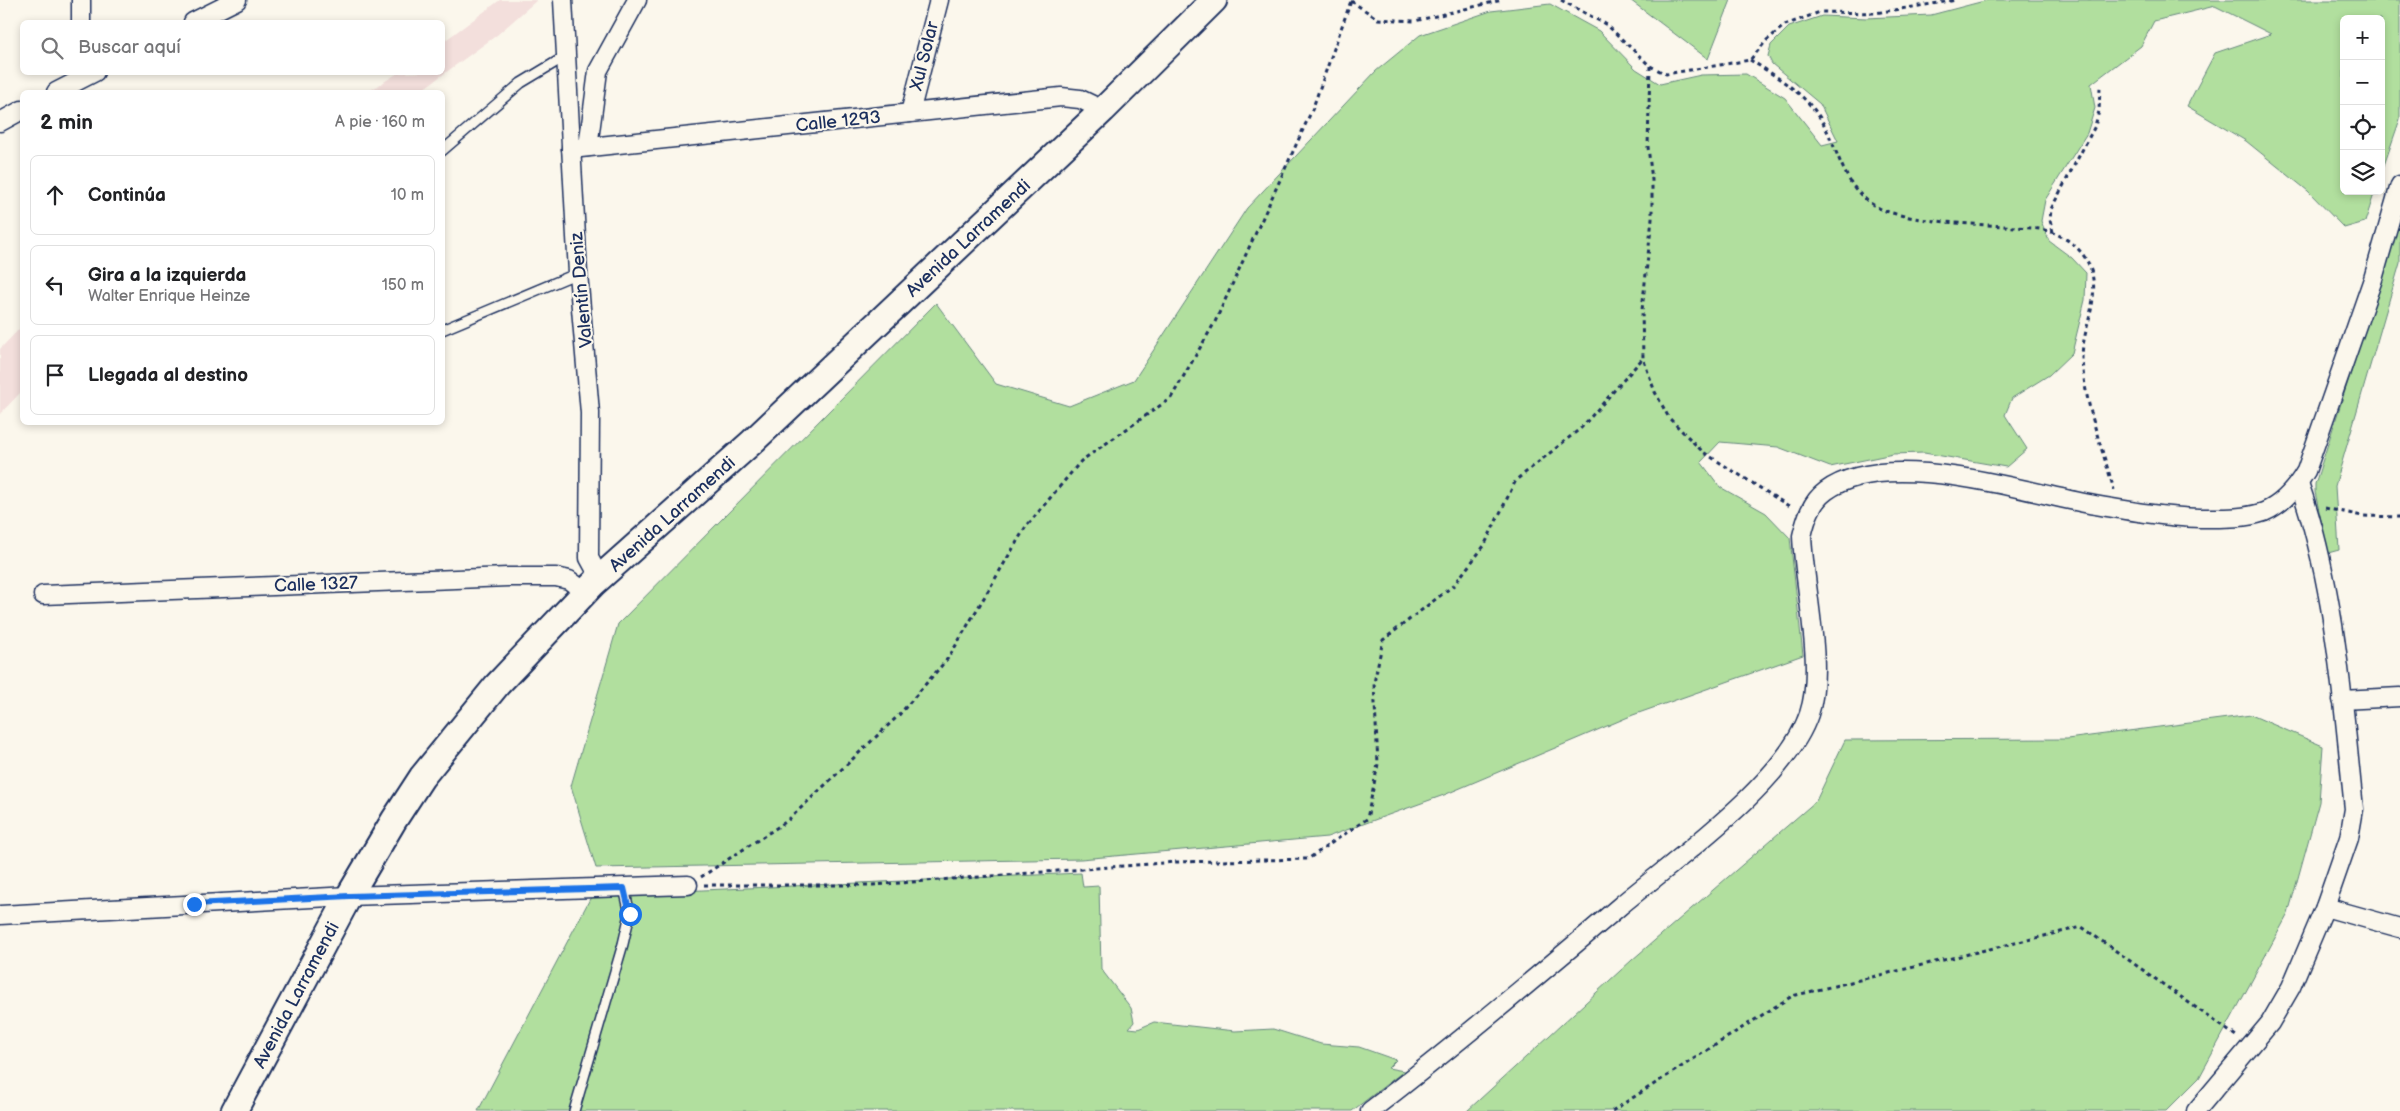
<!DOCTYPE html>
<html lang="es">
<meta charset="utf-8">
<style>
body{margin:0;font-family:"Balsamiq Sans",sans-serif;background:#f2f2f2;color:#202124}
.controls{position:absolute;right:15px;top:15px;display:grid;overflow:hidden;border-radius:8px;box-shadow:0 2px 8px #0003}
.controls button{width:45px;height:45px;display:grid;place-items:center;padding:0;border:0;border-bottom:1px solid #e0e0e0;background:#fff;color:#202124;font:25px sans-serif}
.stop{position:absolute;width:15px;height:15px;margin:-11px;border:4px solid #1a73e8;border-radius:50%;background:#fff}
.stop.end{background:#1a73e8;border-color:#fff;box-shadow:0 1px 5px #0008}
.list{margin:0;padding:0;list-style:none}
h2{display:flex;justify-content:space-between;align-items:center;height:65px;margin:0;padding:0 20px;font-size:21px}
h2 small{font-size:16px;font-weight:400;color:#757577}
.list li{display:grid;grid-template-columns:32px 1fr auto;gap:15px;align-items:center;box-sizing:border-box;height:80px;margin:0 10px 10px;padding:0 10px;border:1px solid #e0e0e0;border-radius:8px}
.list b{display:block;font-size:19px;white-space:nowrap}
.list p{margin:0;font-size:16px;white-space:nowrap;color:#757577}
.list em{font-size:16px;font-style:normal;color:#757577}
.icon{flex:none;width:28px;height:28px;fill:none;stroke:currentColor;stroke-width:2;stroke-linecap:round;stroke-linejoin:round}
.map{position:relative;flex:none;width:2400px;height:1111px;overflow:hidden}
.search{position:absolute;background:#fff;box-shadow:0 2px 8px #0003;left:20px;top:20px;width:425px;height:55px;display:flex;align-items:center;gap:12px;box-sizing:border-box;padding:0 18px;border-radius:8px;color:#757577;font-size:19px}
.panel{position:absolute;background:#fff;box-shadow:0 2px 8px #0003;left:20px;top:90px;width:425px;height:335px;border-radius:8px}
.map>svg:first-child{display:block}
.built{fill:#f3dfdc}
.green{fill:#b1df9e;stroke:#66877e}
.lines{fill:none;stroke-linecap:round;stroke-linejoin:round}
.service-casing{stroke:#1b2f5e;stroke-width:12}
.minor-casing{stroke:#1b2f5e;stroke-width:21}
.secondary-casing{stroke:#1b2f5e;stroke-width:29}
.path{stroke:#1b2f5e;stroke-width:3;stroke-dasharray:4 4;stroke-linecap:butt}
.service{stroke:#fbf7ec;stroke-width:9}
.minor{stroke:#fbf7ec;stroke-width:18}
.secondary{stroke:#fbf7ec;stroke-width:25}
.route{stroke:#1a73e8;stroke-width:6}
.labels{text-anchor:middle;stroke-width:4;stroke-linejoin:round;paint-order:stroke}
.street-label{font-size:18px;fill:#1b2f5e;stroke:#fbf7ec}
</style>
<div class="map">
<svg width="2400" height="1111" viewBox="0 0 2400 1111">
<rect width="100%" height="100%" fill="#fbf7ec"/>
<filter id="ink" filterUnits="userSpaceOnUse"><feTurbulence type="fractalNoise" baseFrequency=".02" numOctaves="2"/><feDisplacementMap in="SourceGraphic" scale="10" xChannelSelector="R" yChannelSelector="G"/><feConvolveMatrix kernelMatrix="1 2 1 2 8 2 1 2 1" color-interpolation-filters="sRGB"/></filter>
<g filter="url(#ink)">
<g class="built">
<path d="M 500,0 L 537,0 L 497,35 L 419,92 L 368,92 L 398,73 L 442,72 L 443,42 Z"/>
<path d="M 22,326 L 22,391 L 0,414 L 0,349 Z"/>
</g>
<g class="green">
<path d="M 1630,0 L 1731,0 L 1708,59 Z"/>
<path d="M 1988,0 L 2400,0 L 2400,119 L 2381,174 L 2381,19 L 2344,19 L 2344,191 L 2375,191 L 2365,222 L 2344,228 L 2308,191 L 2246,141 L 2187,106 L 2215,53 L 2271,34 L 2215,6 L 2154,21 L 2141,46 L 2091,84 L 2095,108 L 2087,133 L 2045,200 L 2041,221 L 2049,241 L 2072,258 L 2086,273 L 2085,300 L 2072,353 L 2049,375 L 2012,398 L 2005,415 L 2027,449 L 2006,467 L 1924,453 L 1893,454 L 1830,467 L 1778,447 L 1720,442 L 1701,462 L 1720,487 L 1766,513 L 1790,538 L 1803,655 L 1633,715 L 1444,795 L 1327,837 L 1081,859 L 596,868 L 571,786 L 618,624 L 936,303 L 996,384 L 1069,406 L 1134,380 L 1247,208 L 1376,71 L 1420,35 L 1491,11 L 1550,4 L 1599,31 L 1636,69 L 1660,84 L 1701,75 L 1746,74 L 1785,98 L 1822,145 L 1838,141 L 1820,104 L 1772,64 L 1768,56 L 1771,45 L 1789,27 L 1822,16 L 1866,18 L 1931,15 Z"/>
<path d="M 2400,220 L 2400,263 L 2335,486 L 2339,550 L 2328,553 L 2315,492 L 2315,484 Z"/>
<path d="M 2251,715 L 2323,746 L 2319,802 L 2288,914 L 2199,1078 L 2166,1111 L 1467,1111 L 1632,960 L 1816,801 L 1845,740 L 2067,739 Z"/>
<path d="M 1081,873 L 1083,887 L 1099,886 L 1101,969 L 1131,1008 L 1134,1022 L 1129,1028 L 1138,1029 L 1154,1022 L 1235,1031 L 1273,1029 L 1321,1044 L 1359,1047 L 1396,1060 L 1388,1068 L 1404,1071 L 1352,1111 L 478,1111 L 592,895 Z"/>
</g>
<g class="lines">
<g class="service-casing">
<g id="service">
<path d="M 442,151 L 521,83 L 566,56"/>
<path d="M 442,330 L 578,273"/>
<path d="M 574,1111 L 623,944 L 630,914 L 624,888"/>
</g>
</g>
<g class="minor-casing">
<g id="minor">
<path d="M 563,0 L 578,273 L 590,413 L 589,558 L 600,578"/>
<path d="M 81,22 L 81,0"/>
<path d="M 193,22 L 237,0"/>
<path d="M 56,92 L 95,72"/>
<path d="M 910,113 L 939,0"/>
<path d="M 0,122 L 22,110"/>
<path d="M 588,147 L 598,71 L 637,0"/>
<path d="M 571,149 L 1061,97 L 1080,99 L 1103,110"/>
<path d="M 43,595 L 508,577 L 556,577 L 569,580 L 585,592"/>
<path d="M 2342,700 L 2400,697"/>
<path d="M 2325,907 L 2400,928"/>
<path d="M 0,915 L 349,896 L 688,885"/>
<path d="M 1370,1111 C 1456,1045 1538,976 1620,906 C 1675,860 1786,782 1809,714 C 1825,667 1804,588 1802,536 C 1806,519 1811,502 1826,491 C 1886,446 2027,493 2095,505 C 2130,511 2165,517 2200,518 C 2222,518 2243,519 2264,512 C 2283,504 2296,488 2306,471 L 2373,279 L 2400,185"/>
<path d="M 2196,1111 L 2270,1023 L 2291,987 L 2325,907 L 2349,838 L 2354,809 C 2343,702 2335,585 2299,483"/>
</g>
</g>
<g class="secondary-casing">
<path id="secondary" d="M 234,1111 L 349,896 L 394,820 L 422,777 L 497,685 L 593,584 L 752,442 L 1103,110 L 1214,0"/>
</g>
<g class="path">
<path d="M 1561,0 L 1607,25 L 1650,66 L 1666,74 L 1750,60 L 1767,40 L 1785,25 L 1820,12 L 1875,13 L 1957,0"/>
<path d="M 1351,1 L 1378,19 L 1415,21 L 1502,0"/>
<path d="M 1750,60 C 1776,76 1806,94 1822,121 C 1839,151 1843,187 1875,206 C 1904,223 1981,224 2016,227 C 2028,228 2043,228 2054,233 C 2082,245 2097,267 2093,298 C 2091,318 2082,338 2082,358 C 2084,403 2102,447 2114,490"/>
<path d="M 1650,66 L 1648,147 L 1652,180 L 1652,219 L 1642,310 L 1643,358 L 1655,392 L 1669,418 L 1703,452 L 1792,508"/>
<path d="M 2053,232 L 2050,220 L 2051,209 L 2095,126 L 2099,111 L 2100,87"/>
<path d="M 2325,508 L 2362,516 L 2400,517"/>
<path d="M 701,877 L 787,821 L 899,715 L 949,657 L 1025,528 L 1081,461 L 1171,398 L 1215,322 L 1312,110 L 1351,1"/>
<path d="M 704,885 L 873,885 L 1176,862 L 1308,859 L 1367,819 L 1378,764 L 1374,683 L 1383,640 L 1454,585 L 1484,546 L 1516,480 L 1581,428 L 1643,358"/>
<path d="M 1612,1111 L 1792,996 L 2082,927 L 2236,1036"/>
</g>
<use href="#service" class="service"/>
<use href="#minor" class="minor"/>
<use href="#secondary" class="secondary"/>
</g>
</g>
<g class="lines" filter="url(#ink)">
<path class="route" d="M 194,904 L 349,896 L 624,888 L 630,914"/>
</g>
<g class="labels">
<g class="street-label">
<text transform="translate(924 56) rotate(-76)" y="6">Xul Solar</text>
<text transform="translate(838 121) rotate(-6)" y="6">Calle 1293</text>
<text transform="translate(968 238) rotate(-43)" y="6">Avenida Larramendi</text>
<text transform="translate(581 290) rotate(-95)" y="6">Valentín Deniz</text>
<text transform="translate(672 514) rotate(-42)" y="6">Avenida Larramendi</text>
<text transform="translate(316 584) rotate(-2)" y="6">Calle 1327</text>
<text transform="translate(296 995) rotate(-62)" y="6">Avenida Larramendi</text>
</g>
</g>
</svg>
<div class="controls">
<button>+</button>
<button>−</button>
<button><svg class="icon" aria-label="locate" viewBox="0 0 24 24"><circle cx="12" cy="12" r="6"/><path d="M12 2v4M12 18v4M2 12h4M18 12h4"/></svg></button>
<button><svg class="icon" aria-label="layers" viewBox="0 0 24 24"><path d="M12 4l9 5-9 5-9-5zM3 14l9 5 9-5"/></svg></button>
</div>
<div class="stop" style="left:630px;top:914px"></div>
<div class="stop end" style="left:194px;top:904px"></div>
<div class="search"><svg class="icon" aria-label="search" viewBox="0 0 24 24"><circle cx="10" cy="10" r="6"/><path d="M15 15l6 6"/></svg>Buscar aquí</div>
<section class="panel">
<h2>2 min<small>A pie · 160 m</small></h2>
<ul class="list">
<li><svg class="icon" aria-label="ahead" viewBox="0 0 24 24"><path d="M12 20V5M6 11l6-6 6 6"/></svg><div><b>Continúa</b></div><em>10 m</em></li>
<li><svg class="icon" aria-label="left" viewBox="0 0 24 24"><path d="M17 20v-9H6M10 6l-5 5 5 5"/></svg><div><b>Gira a la izquierda</b><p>Walter Enrique Heinze</p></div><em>150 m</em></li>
<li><svg class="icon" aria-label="arrive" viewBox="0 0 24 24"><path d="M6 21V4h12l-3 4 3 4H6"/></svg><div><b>Llegada al destino</b></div></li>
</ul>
</section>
</div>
